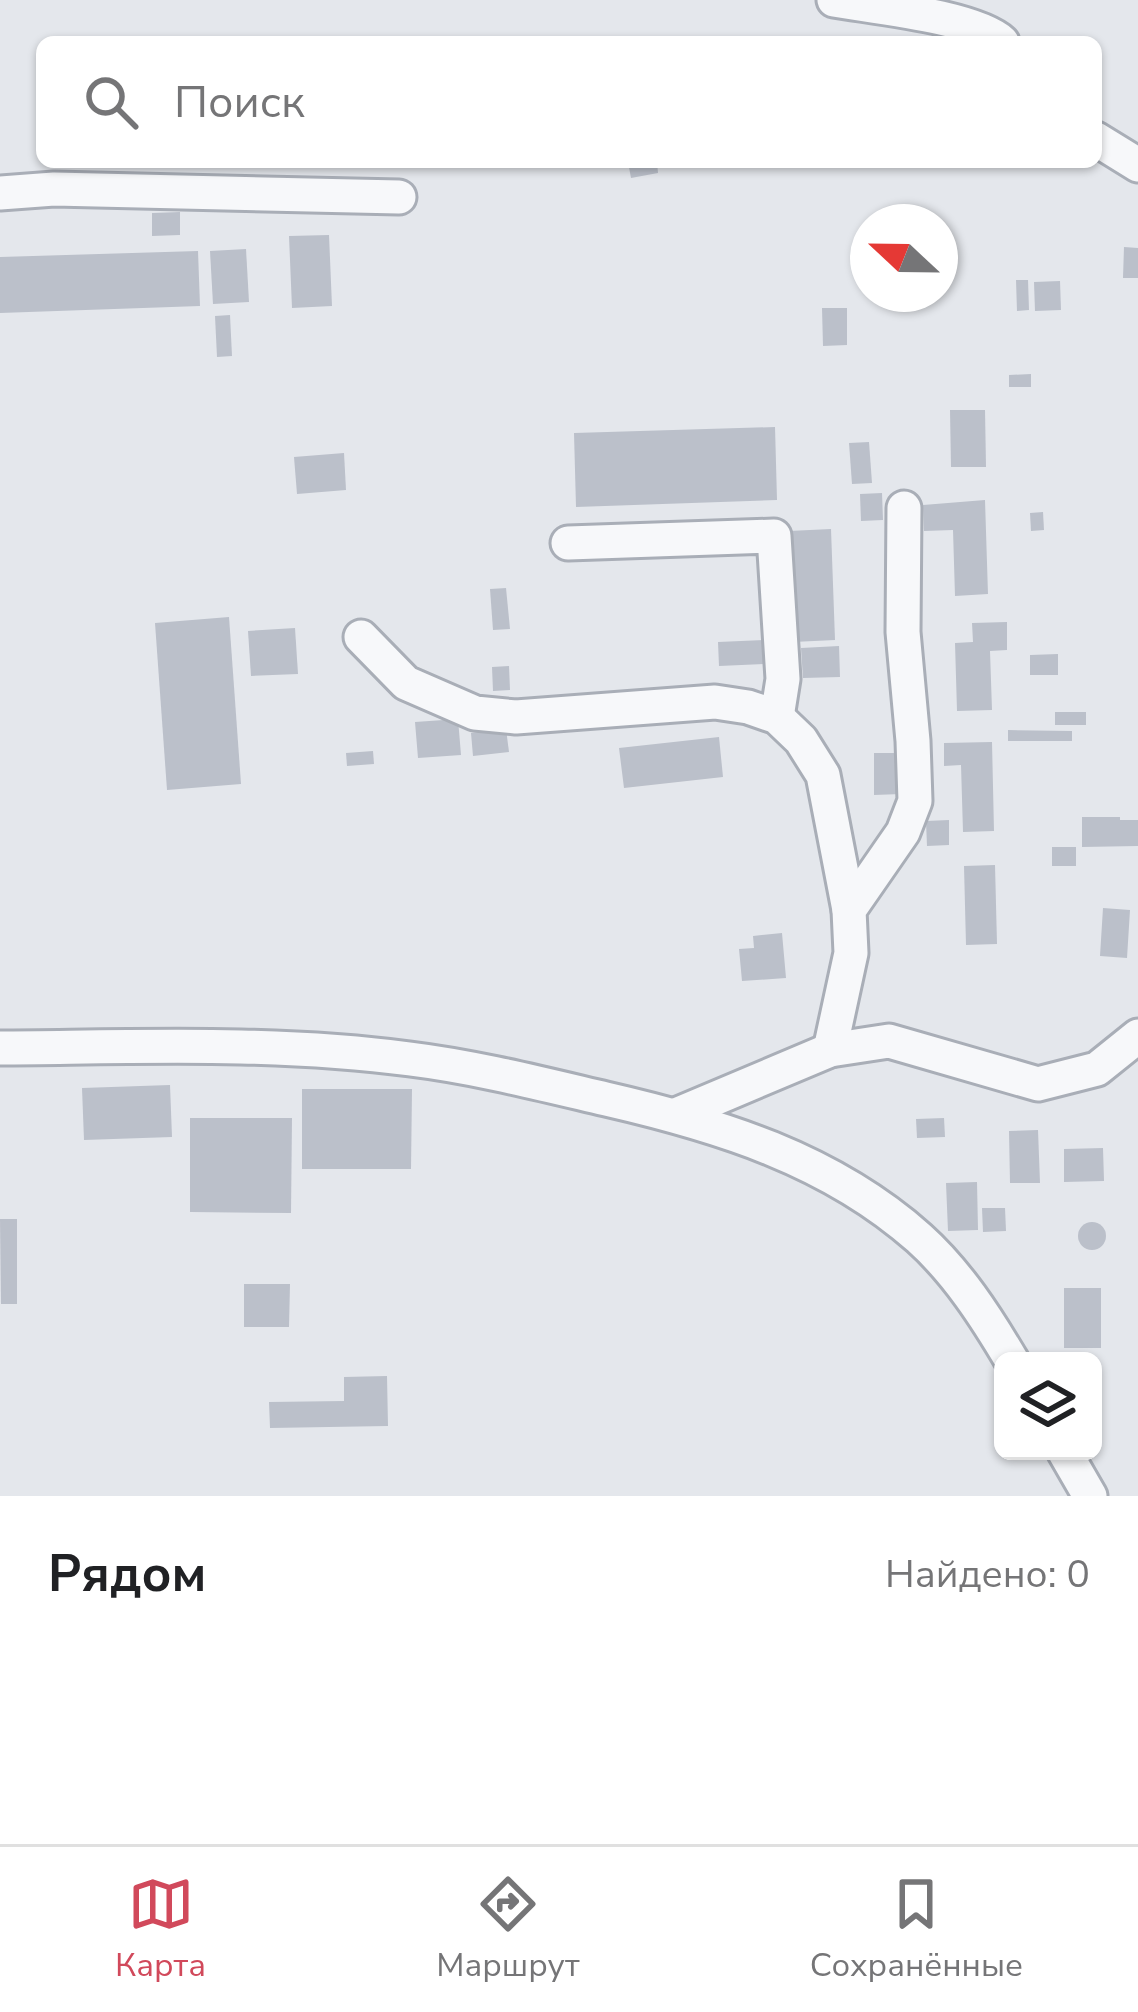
<!DOCTYPE html>
<html lang="ru">
<meta charset="utf-8">
<style>
body{margin:0;font-family:"Nunito Sans",sans-serif;background:#f6f6f6;color:#202124}
.controls{position:absolute;right:36px;bottom:36px;display:grid;overflow:hidden;border-radius:18px;box-shadow:0 3px 9px #0004}
.controls button{width:108px;height:108px;display:grid;place-items:center;padding:0;border:0;border-bottom:3px solid #e0e0e0;background:#fff;color:#202124;font:60px sans-serif}
.compass{position:absolute;left:850px;top:204px;width:108px;height:108px;border-radius:50%;background:#fff;box-shadow:0 3px 9px #0004;rotate:292deg}
.list{margin:0;padding:0;list-style:none}
h2{display:flex;justify-content:space-between;align-items:center;height:156px;margin:0;padding:0 48px;font-size:51px}
h2 small{font-size:39px;font-weight:400;color:#757577}
.icon{flex:none;width:66px;height:66px;fill:none;stroke:currentColor;stroke-width:2;stroke-linecap:round;stroke-linejoin:round}
.map{position:relative;flex:none;width:1138px;height:1496px;overflow:hidden}
.search{position:absolute;background:#fff;box-shadow:0 3px 9px #0004;left:36px;right:36px;top:36px;height:132px;display:flex;align-items:center;gap:30px;box-sizing:border-box;padding:0 42px;border-radius:18px;color:#757577;font-size:45px}
.sheet{height:348px;background:#fff}
nav{display:flex;justify-content:space-around;align-items:center;box-sizing:border-box;height:168px;border-top:3px solid #e0e0e0;background:#fff;font-size:33px;color:#757577}
nav a{display:grid;justify-items:center;gap:6px}
nav .on{color:#d1495b}
.map>svg:first-child{display:block}
.building{fill:#bbc0ca}
.lines{fill:none;stroke-linecap:round;stroke-linejoin:round}
.minor-casing{stroke:#a9aeb7;stroke-width:39}
.minor{stroke:#f7f8fa;stroke-width:33}
</style>
<div class="map">
<svg width="1138" height="1496" viewBox="0 0 1138 1496">
<rect width="100%" height="100%" fill="#e4e7ec"/>
<g class="building">
<path d="M 628,162 L 657,162 L 658,173 L 631,178 Z"/>
<path d="M 180,212 L 180,235 L 152,236 L 152,213 Z"/>
<path d="M 329,235 L 332,306 L 292,308 L 289,236 Z"/>
<path d="M 1124,247 L 1138,248 L 1138,278 L 1123,278 Z"/>
<path d="M 246,249 L 249,302 L 213,304 L 210,251 Z"/>
<path d="M 198,251 L 200,306 L 0,313 L 0,257 Z"/>
<path d="M 1016,280 L 1028,280 L 1029,310 L 1017,311 Z"/>
<path d="M 1060,281 L 1061,310 L 1035,311 L 1034,282 Z"/>
<path d="M 822,308 L 847,308 L 847,345 L 823,346 Z"/>
<path d="M 230,315 L 232,356 L 217,357 L 215,316 Z"/>
<path d="M 1031,374 L 1031,387 L 1009,387 L 1009,375 Z"/>
<path d="M 950,410 L 985,410 L 986,467 L 951,467 Z"/>
<path d="M 775,427 L 777,500 L 576,507 L 574,433 Z"/>
<path d="M 869,442 L 872,483 L 852,484 L 849,443 Z"/>
<path d="M 344,453 L 346,490 L 297,494 L 294,457 Z"/>
<path d="M 882,493 L 883,520 L 861,521 L 860,494 Z"/>
<path d="M 985,500 L 988,594 L 955,596 L 953,530 L 924,531 L 923,505 Z"/>
<path d="M 1043,512 L 1044,530 L 1031,531 L 1030,513 Z"/>
<path d="M 831,529 L 835,640 L 793,642 L 789,531 Z"/>
<path d="M 506,588 L 510,629 L 493,630 L 490,589 Z"/>
<path d="M 229,617 L 241,784 L 167,790 L 155,623 Z"/>
<path d="M 1007,622 L 1007,650 L 990,651 L 992,710 L 957,711 L 955,643 L 973,642 L 972,623 Z"/>
<path d="M 295,628 L 298,674 L 251,676 L 248,631 Z"/>
<path d="M 766,640 L 766,664 L 719,666 L 718,642 Z"/>
<path d="M 839,646 L 840,677 L 803,678 L 801,648 Z"/>
<path d="M 1058,654 L 1058,675 L 1030,675 L 1030,655 Z"/>
<path d="M 509,666 L 510,690 L 493,691 L 492,667 Z"/>
<rect x="1055" y="712" width="31" height="13"/>
<path d="M 458,719 L 461,755 L 418,758 L 415,722 Z"/>
<path d="M 506,729 L 509,752 L 473,756 L 471,733 Z"/>
<path d="M 1008,730 L 1072,731 L 1072,741 L 1008,741 Z"/>
<path d="M 719,737 L 723,777 L 624,788 L 619,748 Z"/>
<path d="M 992,742 L 994,831 L 963,832 L 961,765 L 944,766 L 944,743 Z"/>
<path d="M 373,751 L 374,764 L 347,766 L 346,753 Z"/>
<path d="M 874,753 L 900,753 L 901,794 L 874,795 Z"/>
<path d="M 1082,817 L 1120,817 L 1120,820 L 1138,820 L 1138,846 L 1082,847 Z"/>
<path d="M 949,820 L 949,845 L 927,846 L 926,821 Z"/>
<rect x="1052" y="847" width="24" height="19"/>
<path d="M 995,865 L 997,944 L 966,945 L 964,866 Z"/>
<path d="M 1103,908 L 1130,910 L 1127,958 L 1100,956 Z"/>
<path d="M 782,933 L 786,978 L 742,981 L 739,949 L 754,948 L 753,936 Z"/>
<path d="M 170,1085 L 172,1137 L 84,1140 L 82,1088 Z"/>
<path d="M 302,1089 L 412,1089 L 411,1169 L 302,1169 Z"/>
<path d="M 190,1118 L 292,1118 L 291,1213 L 190,1212 Z"/>
<path d="M 944,1118 L 945,1137 L 917,1138 L 916,1119 Z"/>
<path d="M 1038,1130 L 1040,1183 L 1010,1183 L 1009,1131 Z"/>
<path d="M 1103,1148 L 1104,1181 L 1064,1182 L 1064,1149 Z"/>
<path d="M 977,1182 L 978,1230 L 948,1231 L 946,1183 Z"/>
<path d="M 982,1208 L 1005,1208 L 1006,1231 L 983,1232 Z"/>
<path d="M 0,1219 L 17,1219 L 17,1304 L 1,1304 Z"/>
<circle cx="1092" cy="1236" r="14"/>
<path d="M 244,1284 L 290,1284 L 289,1327 L 244,1327 Z"/>
<rect x="1064" y="1288" width="37" height="60"/>
<path d="M 387,1376 L 388,1426 L 270,1428 L 269,1402 L 344,1401 L 344,1377 Z"/>
</g>
<g class="lines">
<g class="minor-casing">
<g id="minor">
<path d="M 834,0 C 874,7 975,17 1002,42"/>
<path d="M 1096,139 L 1138,165"/>
<path d="M 0,193 L 54,189 L 399,197"/>
<path d="M 568,543 L 774,536 L 783,679 L 777,717"/>
<path d="M 361,637 L 406,683 L 475,713 L 516,717 L 715,702 L 748,707 L 777,717 L 801,740 L 823,775 L 849,910"/>
<path d="M 0,1048 C 136,1047 275,1041 410,1059 C 475,1067 542,1084 606,1099 C 719,1125 830,1159 919,1238 C 957,1272 986,1317 1012,1361"/>
<path d="M 830,1050 L 851,953 L 849,910 L 903,832 L 915,801 L 913,741 L 903,632 L 904,508"/>
<path d="M 676,1115 L 830,1050 L 889,1041 L 1038,1084 L 1097,1069 L 1138,1036"/>
<path d="M 1064,1451 L 1090,1496"/>
</g>
</g>
<use href="#minor" class="minor"/>
</g>
</svg>
<div class="controls">
<button><svg class="icon" aria-label="layers" viewBox="0 0 24 24"><path d="M12 4l9 5-9 5-9-5zM3 14l9 5 9-5"/></svg></button>
</div>
<svg class="compass" viewBox="-18 -18 36 36"><path d="M0-13l5 13h-10z" fill="#e53935"/><path d="M0 13l5-13h-10z" fill="#757577"/></svg>
<div class="search"><svg class="icon" aria-label="search" viewBox="0 0 24 24"><circle cx="10" cy="10" r="6"/><path d="M15 15l6 6"/></svg>Поиск</div>
</div>
<section class="sheet">
<h2>Рядом<small>Найдено: 0</small></h2>
<ul class="list">
</ul>
</section>
<nav>
<a class="on"><svg class="icon" aria-label="map" viewBox="0 0 24 24"><path d="M3 6l6-2 6 2 6-2v14l-6 2-6-2-6 2zM9 4v14M15 6v14"/></svg>Карта</a>
<a><svg class="icon" aria-label="directions" viewBox="0 0 24 24"><path d="M12 3l9 9-9 9-9-9zM9 14v-3h6M13 9l2 2-2 2"/></svg>Маршрут</a>
<a><svg class="icon" aria-label="saved" viewBox="0 0 24 24"><path d="M7 4h10v16l-5-4-5 4z"/></svg>Сохранённые</a>
</nav>
